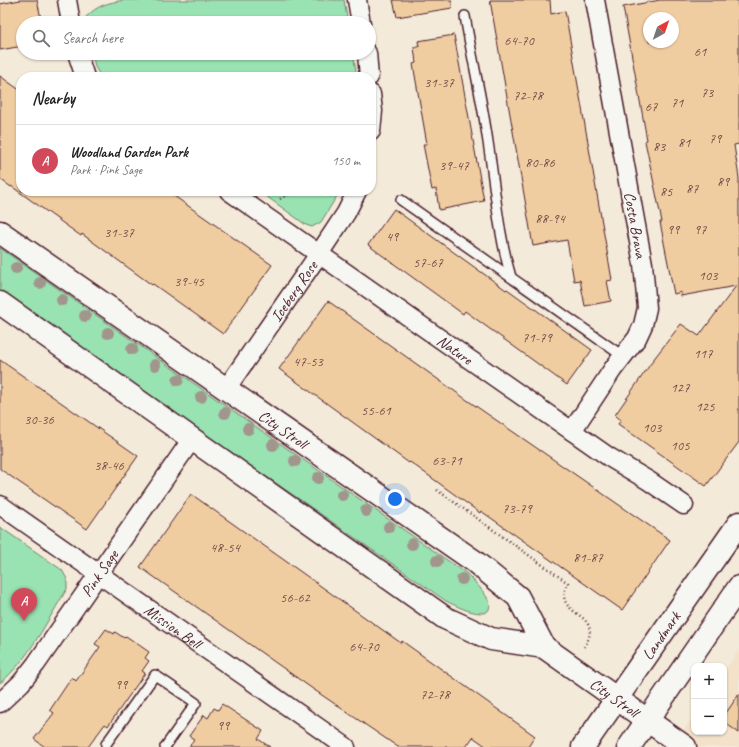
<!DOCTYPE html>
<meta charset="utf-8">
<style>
body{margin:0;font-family:Caveat,sans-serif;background:#f6f6f6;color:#222}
.controls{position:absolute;right:12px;bottom:12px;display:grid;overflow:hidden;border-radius:8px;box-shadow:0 1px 3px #0004}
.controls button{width:36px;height:36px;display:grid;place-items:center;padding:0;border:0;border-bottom:1px solid #e0e0e0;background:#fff;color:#222;font:20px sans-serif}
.compass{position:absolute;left:643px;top:12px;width:36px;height:36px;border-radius:50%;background:#fff;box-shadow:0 1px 3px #0004;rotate:40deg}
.you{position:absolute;left:395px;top:499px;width:14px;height:14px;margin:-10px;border:3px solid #fff;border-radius:50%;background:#1a73e8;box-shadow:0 0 0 6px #1a73e833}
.badge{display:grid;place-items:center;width:26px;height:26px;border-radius:50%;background:#d1495b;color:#fff;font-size:13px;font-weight:700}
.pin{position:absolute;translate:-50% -33px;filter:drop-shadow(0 1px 2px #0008)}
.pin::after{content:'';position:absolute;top:21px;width:14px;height:12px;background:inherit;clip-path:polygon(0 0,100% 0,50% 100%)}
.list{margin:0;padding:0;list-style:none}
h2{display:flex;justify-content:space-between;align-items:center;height:52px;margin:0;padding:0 16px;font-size:17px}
h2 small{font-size:13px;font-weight:400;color:#767676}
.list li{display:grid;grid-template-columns:26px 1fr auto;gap:12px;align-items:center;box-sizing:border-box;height:72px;padding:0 16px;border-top:1px solid #e0e0e0}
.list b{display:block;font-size:15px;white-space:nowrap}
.list p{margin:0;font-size:13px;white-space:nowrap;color:#767676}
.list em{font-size:13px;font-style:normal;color:#767676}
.icon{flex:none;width:22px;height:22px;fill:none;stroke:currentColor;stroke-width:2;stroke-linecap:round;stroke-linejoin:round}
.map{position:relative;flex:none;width:739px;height:747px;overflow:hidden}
.search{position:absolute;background:#fff;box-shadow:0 1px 3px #0004;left:16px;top:16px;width:360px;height:44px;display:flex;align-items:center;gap:10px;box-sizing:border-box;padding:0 14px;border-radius:22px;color:#767676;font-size:15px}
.panel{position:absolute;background:#fff;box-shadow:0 1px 3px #0004;left:16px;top:72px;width:360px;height:124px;border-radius:16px}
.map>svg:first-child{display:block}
.built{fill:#f3e1c9}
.green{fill:#99e2b2;stroke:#72806e}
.building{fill:#f0cda1;stroke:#4a1f2b;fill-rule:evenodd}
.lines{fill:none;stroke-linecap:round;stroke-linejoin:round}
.lane-casing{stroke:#4a1f2b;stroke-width:12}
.street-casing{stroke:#4a1f2b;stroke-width:21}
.secondary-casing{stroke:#4a1f2b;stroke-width:25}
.path{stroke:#4a1f2b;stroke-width:2.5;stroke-dasharray:1 3;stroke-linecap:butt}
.lane{stroke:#f6f6f2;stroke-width:9}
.street{stroke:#f6f6f2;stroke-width:18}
.secondary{stroke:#f6f6f2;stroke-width:22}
.tree{fill:#a2958c}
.labels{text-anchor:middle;stroke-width:3;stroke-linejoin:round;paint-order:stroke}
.number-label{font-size:14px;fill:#744a48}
.street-label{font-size:16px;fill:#4a1f2b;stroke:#f6f6f2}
</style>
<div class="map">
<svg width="739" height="747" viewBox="0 0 739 747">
<rect width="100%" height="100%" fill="#f4eada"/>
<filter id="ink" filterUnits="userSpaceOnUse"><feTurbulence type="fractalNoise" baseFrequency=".025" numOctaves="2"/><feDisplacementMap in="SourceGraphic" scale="8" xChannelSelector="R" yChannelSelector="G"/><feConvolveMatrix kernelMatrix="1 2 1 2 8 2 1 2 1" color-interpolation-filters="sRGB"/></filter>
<g filter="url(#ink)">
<path class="built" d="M 739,650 L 739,747 L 672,747 L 694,715 L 694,732 L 724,732 L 724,671 Z"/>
<g class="green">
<path d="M 124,0 L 344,0 L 348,23 L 87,23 L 86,17 C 98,5 107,3 124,0 Z"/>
<path d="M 92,53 L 353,53 L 357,77 L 101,77 L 95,67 Z"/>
<path d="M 259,191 L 340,191 L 321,222 L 312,227 L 306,225 Z"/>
<path d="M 0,248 L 467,574 C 473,580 494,600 489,609 C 488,612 485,613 482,613 C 470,613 456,606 446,601 L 0,292 Z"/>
<path d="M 0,527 L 62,570 L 67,579 L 67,589 C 48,619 28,661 0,683 Z"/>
</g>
<g class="building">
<path d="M 20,0 L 37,0 L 42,23 L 23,23 L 23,46 L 0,50 L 0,4 Z"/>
<path d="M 393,0 L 451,0 L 452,8 L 397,17 Z"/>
<path d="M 490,0 L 550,0 L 551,14 L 565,11 L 612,280 L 607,281 L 611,301 L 585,306 L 580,280 L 574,281 L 567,240 L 533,246 Z"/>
<path d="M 660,0 L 737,0 L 739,11 L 739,144 L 734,145 L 739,178 L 739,442 L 706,486 L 618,424 L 621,420 L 615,415 L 656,356 L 681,324 L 699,336 L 736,286 L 681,296 L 681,292 L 674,294 L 660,222 L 662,222 L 645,141 L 647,140 L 623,7 ZM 649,18 L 673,18 L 673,42 L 649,42 Z"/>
<path d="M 454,35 L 484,201 L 439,210 L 436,189 L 432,190 L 423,144 L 427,144 L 413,64 L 416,63 L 414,47 L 419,47 L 418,41 Z"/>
<path d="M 0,76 L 21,91 L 21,191 L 167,191 L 272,265 L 223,334 L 153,284 L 152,285 L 82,234 L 81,236 L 11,186 L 11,187 L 0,179 Z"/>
<path d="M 394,209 L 506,290 L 507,289 L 592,350 L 567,385 L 465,311 L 463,314 L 368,245 Z"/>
<path d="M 328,301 L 467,400 L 670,540 L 622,610 L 481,511 L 480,513 L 410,462 L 409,463 L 279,369 Z"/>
<path d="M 0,360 L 138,456 L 87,529 L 0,469 Z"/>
<path d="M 191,494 L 401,643 L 402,641 L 535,736 L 528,747 L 487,747 L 473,737 L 466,747 L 398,747 L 310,687 L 140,567 Z"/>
<path d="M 106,629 L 114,634 L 115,632 L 124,638 L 126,636 L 149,652 L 145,658 L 149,661 L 142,671 L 145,673 L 108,726 L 105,724 L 88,747 L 45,747 L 34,739 L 54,713 L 50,710 L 72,677 L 76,681 L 100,647 L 95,644 Z"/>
<path d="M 739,694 L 739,733 L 724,722 L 724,716 Z"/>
<path d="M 222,704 L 263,731 L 258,739 L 270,747 L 189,747 L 194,739 L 189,736 L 204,715 L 208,718 L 214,708 L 218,710 Z"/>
</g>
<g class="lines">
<g class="lane-casing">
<g id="lane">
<path d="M 465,16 C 472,58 482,100 488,142 C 495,187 498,233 511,277"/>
<path d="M 401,200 L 624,357"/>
<path d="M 106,747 L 106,744 L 155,675 L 196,703 L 165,747"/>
</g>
</g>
<g class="street-casing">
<g id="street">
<path d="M 67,0 L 71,23"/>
<path d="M 357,0 L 361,23"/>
<path d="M 77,53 L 85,77"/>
<path d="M 367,53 L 369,77"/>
<path d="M 371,94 L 373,111 L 371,131"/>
<path id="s1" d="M 229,191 L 609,457 L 649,481 L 684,505"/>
<path id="s2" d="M 226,389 L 319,254 L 346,213 L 357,191"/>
<path d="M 572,431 L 613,369 L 637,338 L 643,325 L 647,308 L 643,264 L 595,0"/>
<path id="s3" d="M 0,505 L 346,747"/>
<path id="s4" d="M 0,703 L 21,683 L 36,664 L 192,439"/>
</g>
</g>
<g class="secondary-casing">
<g id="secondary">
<path id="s5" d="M 0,232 L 474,561 L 518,597 L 544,647"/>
<path id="s6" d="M 0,303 L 445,618 L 491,639 L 544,647 L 685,747"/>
<path id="s7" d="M 583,747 L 739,523"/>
<path d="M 629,747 L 739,587"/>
</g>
</g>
<g class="path">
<path d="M 280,199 L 294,191"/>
<path d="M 437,490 L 568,583 C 549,618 608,610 584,647"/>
</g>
<use href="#lane" class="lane"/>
<use href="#street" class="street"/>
<use href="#secondary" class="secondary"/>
</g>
<g class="tree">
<circle cx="16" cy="268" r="6"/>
<circle cx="40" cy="283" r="6"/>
<circle cx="62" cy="300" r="6"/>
<circle cx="85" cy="316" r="6"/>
<circle cx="108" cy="333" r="6"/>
<circle cx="132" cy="349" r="6"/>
<circle cx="155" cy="365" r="6"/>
<circle cx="178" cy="380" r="6"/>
<circle cx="201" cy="397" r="6"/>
<circle cx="225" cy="413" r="6"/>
<circle cx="248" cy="429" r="6"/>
<circle cx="273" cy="445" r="6"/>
<circle cx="295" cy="461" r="6"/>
<circle cx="318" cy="478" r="6"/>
<circle cx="342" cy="495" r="6"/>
<circle cx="366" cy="511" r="6"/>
<circle cx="389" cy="527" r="6"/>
<circle cx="412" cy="544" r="6"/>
<circle cx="437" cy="561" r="6"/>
<circle cx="462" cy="579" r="6"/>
</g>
</g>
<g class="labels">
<g class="number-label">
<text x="519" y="45">64-70</text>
<text x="700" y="56">61</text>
<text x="439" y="87">31-37</text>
<text x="707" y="97">73</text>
<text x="528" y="100">72-78</text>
<text x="677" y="107">71</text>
<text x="651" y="111">67</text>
<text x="715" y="143">79</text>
<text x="684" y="147">81</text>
<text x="659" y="151">83</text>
<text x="540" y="167">80-86</text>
<text x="454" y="170">39-47</text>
<text x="723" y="186">89</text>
<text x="692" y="193">87</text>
<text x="666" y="196">85</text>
<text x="550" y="223">88-94</text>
<text x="673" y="234">99</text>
<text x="700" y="234">97</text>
<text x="119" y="237">31-37</text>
<text x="392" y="241">49</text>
<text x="428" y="267">57-67</text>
<text x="708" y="280">103</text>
<text x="189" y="286">39-45</text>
<text x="537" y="342">71-79</text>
<text x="703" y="358">117</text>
<text x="308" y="366">47-53</text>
<text x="680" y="392">127</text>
<text x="705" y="411">125</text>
<text x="376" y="415">55-61</text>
<text x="39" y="424">30-36</text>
<text x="652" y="432">103</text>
<text x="680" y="450">105</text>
<text x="447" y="465">63-71</text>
<text x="109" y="470">38-46</text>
<text x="517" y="513">73-79</text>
<text x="225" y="552">48-54</text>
<text x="588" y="562">81-87</text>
<text x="295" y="602">56-62</text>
<text x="364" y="651">64-70</text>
<text x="121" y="689">99</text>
<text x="435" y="699">72-78</text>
<text x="223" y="730">99</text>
</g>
<g class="street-label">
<text transform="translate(636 225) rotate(80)" y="6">Costa Brava</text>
<text dy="6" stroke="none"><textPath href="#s2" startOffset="119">Iceberg Rose</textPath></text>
<text dy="6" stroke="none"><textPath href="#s1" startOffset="276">Nature</textPath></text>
<text dy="6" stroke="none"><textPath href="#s5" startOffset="345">City Stroll</textPath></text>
<text dy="6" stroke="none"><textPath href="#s4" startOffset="164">Pink Sage</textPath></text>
<text dy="6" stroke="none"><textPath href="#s3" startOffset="211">Mission Bell</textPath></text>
<text dy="6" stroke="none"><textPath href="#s7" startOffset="136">Landmark</textPath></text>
<text dy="6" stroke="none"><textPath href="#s6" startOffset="736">City Stroll</textPath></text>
</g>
</g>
</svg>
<div class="controls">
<button>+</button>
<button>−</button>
</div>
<svg class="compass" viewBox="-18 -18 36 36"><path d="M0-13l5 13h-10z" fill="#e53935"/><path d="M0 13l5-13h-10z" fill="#767676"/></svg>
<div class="you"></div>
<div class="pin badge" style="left:24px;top:621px">A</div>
<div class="search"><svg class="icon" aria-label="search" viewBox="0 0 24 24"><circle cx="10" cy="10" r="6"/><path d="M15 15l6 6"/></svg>Search here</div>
<section class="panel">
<h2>Nearby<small></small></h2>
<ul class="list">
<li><span class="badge">A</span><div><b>Woodland Garden Park</b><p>Park · Pink Sage</p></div><em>150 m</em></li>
</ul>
</section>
</div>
